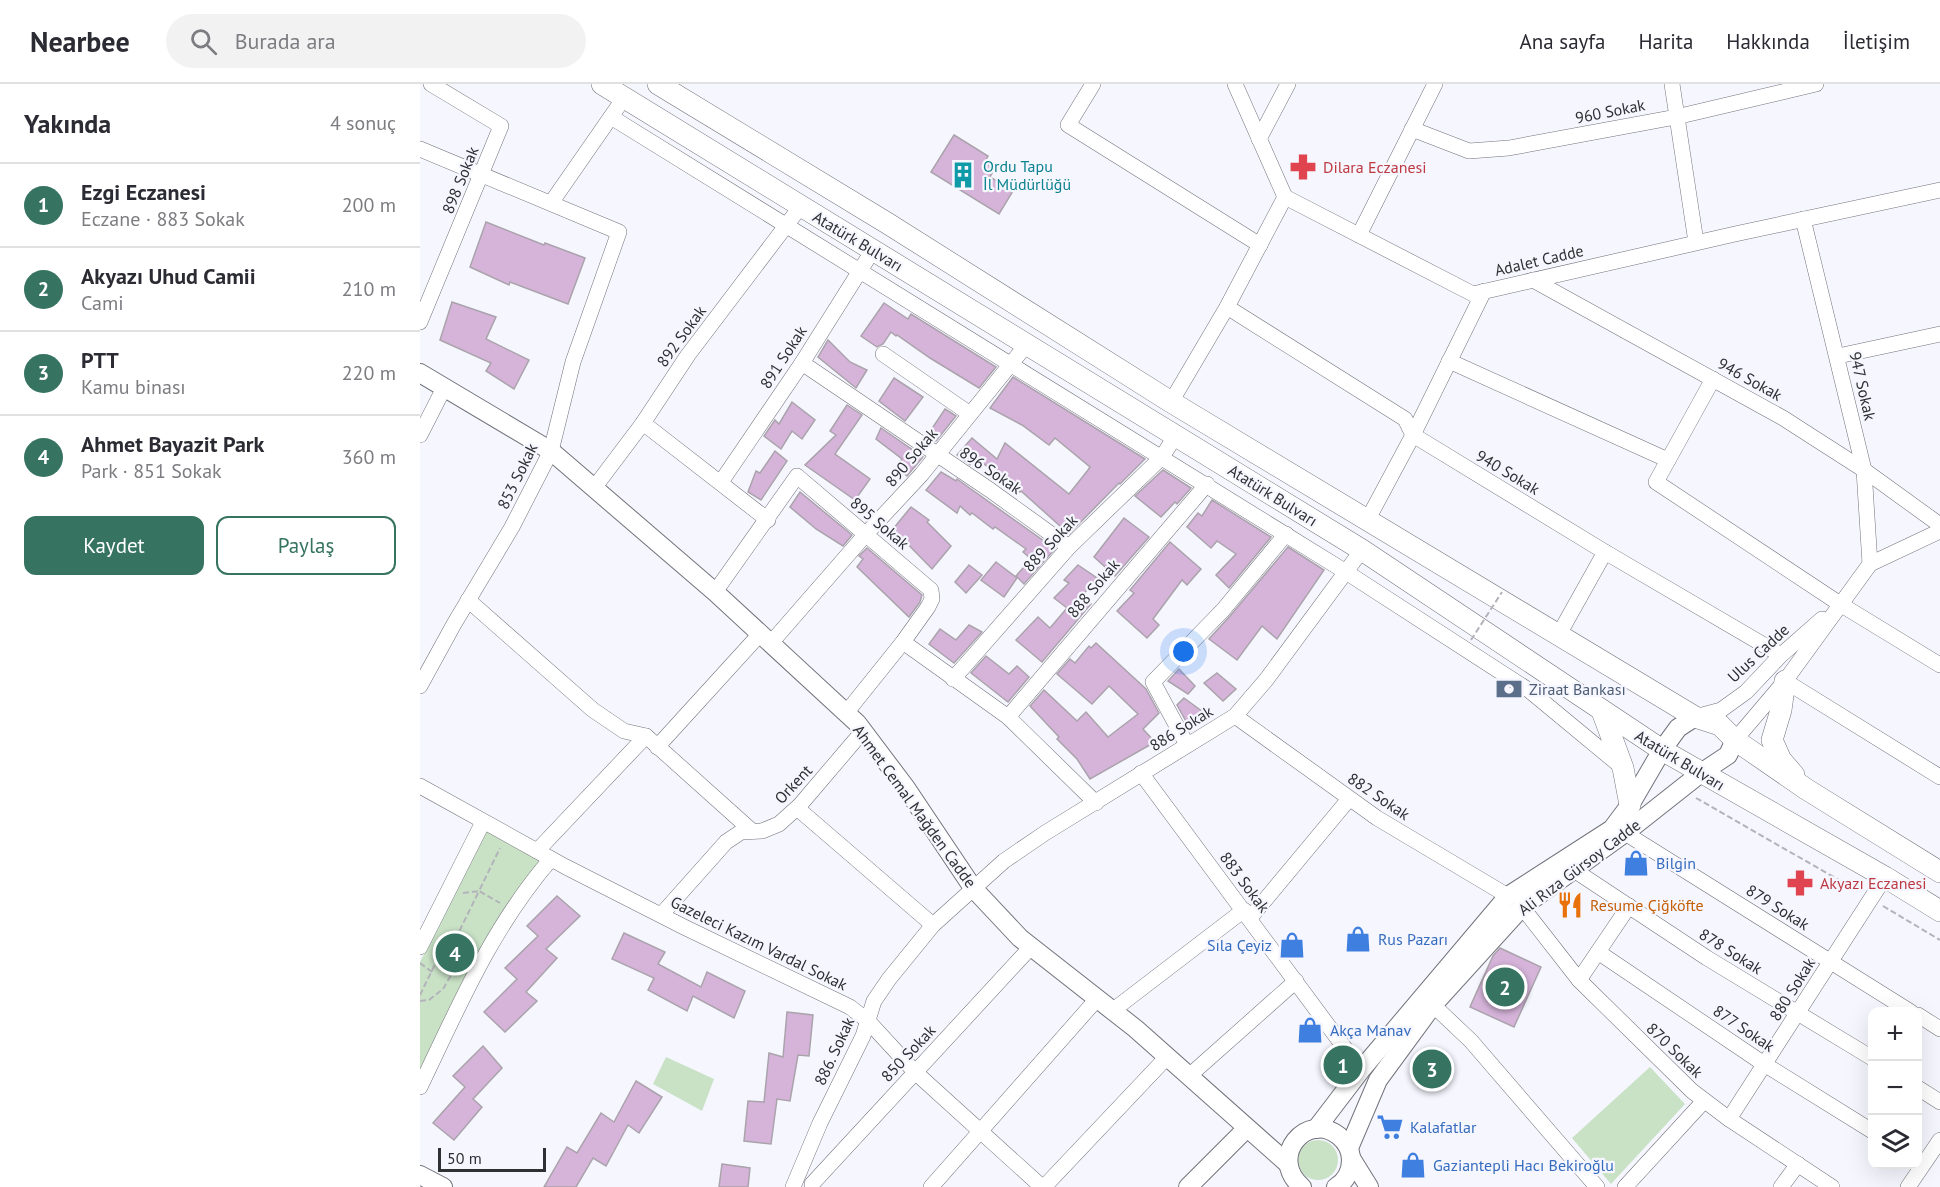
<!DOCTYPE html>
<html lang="tr">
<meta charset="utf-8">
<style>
body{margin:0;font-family:"PT Sans",sans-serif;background:#f2f2f3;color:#2b2b33}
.controls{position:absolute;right:18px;bottom:18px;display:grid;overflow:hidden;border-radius:12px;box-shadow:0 6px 24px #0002}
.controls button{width:54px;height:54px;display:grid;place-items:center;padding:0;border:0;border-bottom:2px solid #e1e1e2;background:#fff;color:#2b2b33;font:30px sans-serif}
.scale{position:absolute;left:18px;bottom:15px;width:108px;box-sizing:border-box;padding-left:6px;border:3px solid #2f3033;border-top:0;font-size:16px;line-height:21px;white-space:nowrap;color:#2f3033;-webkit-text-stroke:4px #f6f6ff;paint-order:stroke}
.you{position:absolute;left:764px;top:568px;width:21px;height:21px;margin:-15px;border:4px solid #fff;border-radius:50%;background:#1a73e8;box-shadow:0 0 0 9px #1a73e833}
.badge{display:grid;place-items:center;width:39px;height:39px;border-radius:50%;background:#367461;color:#fff;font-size:20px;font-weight:700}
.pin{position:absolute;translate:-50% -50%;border:3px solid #fff;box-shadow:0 2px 6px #0006}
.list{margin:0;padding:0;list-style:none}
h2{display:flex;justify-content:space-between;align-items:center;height:78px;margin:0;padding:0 24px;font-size:26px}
h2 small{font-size:20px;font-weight:400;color:#7c7c81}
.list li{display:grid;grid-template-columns:39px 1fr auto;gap:18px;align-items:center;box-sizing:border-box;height:84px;padding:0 24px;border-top:2px solid #e1e1e2}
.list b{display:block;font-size:22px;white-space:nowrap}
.list p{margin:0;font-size:20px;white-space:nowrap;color:#7c7c81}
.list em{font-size:20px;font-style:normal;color:#7c7c81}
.actions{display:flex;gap:12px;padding:18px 24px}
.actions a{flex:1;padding:14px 0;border:2px solid #367461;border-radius:12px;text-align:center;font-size:21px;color:#367461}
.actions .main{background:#367461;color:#fff}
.icon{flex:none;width:33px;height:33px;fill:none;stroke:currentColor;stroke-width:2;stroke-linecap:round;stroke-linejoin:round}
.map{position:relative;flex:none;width:1520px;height:1103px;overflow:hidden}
header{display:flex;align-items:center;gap:36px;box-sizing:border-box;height:84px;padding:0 30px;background:#fff;border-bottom:2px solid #e1e1e2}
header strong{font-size:28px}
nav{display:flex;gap:33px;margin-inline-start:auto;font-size:21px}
.search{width:420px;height:54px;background:#f2f2f3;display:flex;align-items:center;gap:15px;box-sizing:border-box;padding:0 21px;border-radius:33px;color:#7c7c81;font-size:22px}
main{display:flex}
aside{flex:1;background:#fff}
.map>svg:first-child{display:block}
.green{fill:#c9e2c6}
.building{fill:#d6b4da;stroke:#aaa3ab;stroke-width:1.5}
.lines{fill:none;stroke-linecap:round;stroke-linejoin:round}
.minor-casing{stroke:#72727b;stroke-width:16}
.major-casing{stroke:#72727b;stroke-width:20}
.highway-casing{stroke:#72727b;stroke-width:22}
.path{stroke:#b3b3ba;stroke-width:2;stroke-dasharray:6 3;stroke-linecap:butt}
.minor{stroke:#fff;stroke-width:15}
.major{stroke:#fff;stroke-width:18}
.highway{stroke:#fff;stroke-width:21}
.path-bridge{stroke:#b3b3ba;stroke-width:2;stroke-dasharray:6 3;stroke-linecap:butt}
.labels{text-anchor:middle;stroke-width:4.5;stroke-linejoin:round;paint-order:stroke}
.street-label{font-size:16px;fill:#2f3033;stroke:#f6f6ff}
.culture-label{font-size:16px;fill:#0d838f;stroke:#f6f6ff;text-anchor:start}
.health-label{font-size:16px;fill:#be3a42;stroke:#f6f6ff;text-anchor:start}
.service-label{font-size:16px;fill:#4e5e75;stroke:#f6f6ff;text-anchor:start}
.shop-label{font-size:16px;fill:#366cbe;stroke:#f6f6ff;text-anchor:start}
.food-label{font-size:16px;fill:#c56008;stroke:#f6f6ff;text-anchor:start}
</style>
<header>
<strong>Nearbee</strong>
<div class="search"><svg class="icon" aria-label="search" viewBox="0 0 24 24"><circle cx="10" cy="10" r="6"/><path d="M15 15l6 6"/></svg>Burada ara</div>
<nav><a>Ana sayfa</a><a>Harita</a><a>Hakkında</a><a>İletişim</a></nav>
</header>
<main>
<aside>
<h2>Yakında<small>4 sonuç</small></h2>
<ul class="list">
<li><span class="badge">1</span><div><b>Ezgi Eczanesi</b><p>Eczane · 883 Sokak</p></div><em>200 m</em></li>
<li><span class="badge">2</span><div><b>Akyazı Uhud Camii</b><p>Cami</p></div><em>210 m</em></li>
<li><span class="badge">3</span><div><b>PTT</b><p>Kamu binası</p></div><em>220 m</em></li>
<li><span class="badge">4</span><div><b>Ahmet Bayazit Park</b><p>Park · 851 Sokak</p></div><em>360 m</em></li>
</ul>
<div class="actions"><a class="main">Kaydet</a><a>Paylaş</a></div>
</aside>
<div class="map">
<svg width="1520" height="1103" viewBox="0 0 1520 1103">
<rect width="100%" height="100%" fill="#f6f6ff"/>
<g class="green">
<path d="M 68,741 L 131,775 L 112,797 L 0,1006 L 0,878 Z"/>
<path d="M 246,973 L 294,995 L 282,1027 L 233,1000 Z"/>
<path d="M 1230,983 L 1265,1020 L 1191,1100 L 1152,1054 Z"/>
<circle cx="898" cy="1076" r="20"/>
</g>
<g class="building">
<path d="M 534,51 L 568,72 L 565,78 L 575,84 L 570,93 L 593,107 L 579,130 L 511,88 Z"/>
<path d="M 66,138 L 124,161 L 125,159 L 165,174 L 148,220 L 90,198 L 89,201 L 50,183 Z"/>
<path d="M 32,218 L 76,233 L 66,255 L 109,276 L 94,305 L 66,287 L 71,279 L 20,256 Z"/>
<path d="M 464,219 L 488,235 L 491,230 L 576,283 L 559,304 L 510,274 L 477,251 L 476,252 L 471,248 L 463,260 L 457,263 L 441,252 Z"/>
<path d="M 408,256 L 430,278 L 447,286 L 436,304 L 398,273 Z"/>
<path d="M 593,293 L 725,375 L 700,400 L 699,399 L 649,450 L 601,407 L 600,408 L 555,373 L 550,381 L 537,371 L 552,354 L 577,375 L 585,359 L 649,410 L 668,386 L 670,383 L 635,354 L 629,361 L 602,341 L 570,324 Z"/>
<path d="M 474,294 L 503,313 L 485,337 L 459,317 Z"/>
<path d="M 372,318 L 395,336 L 382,355 L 372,347 L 361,365 L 344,352 L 355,336 L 359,340 Z"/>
<path d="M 427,321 L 442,331 L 415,370 L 450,395 L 435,416 L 385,381 L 416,351 L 410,347 Z"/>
<path d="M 525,325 L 536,332 L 516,357 L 507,352 Z"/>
<path d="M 461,344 L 503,373 L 487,392 L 476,383 L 482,375 L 456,355 Z"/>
<path d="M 355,367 L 367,377 L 341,416 L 328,408 L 336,387 L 340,389 Z"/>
<path d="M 743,386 L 771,404 L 757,420 L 755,418 L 741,433 L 715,412 Z"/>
<path d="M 521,388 L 536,397 L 537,395 L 635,465 L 604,500 L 596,492 L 611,475 L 603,468 L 606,465 L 575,443 L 573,445 L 552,429 L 550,431 L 540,422 L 537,429 L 506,406 Z"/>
<path d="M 380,408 L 432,451 L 423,462 L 396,445 L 370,423 Z"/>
<path d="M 792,416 L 851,453 L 809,504 L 796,491 L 816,470 L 797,457 L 791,464 L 767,443 L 778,429 L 782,432 Z"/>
<path d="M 491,423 L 509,436 L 507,438 L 531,462 L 512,485 L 473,445 Z"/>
<path d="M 704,434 L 729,453 L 695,492 L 674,473 Z"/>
<path d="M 750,458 L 781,485 L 767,501 L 762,496 L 733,535 L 739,541 L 727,554 L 697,527 L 714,509 L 710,506 Z"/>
<path d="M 868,463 L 904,486 L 857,555 L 842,542 L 817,576 L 789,555 L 810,532 Z"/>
<path d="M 447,464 L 502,511 L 500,518 L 489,533 L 437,483 L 443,475 L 439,472 Z"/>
<path d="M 576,478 L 597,494 L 584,513 L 561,496 Z"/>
<path d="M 549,481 L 562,491 L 546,509 L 535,498 Z"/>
<path d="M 658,481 L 677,494 L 661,513 L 671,520 L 622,578 L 596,556 L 618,533 L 630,544 L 647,524 L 634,514 L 649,499 L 644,496 Z"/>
<path d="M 549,541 L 562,548 L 534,579 L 509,560 L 520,545 L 536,556 Z"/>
<path d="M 676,559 L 726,605 L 739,629 L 723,645 L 735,658 L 670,695 L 657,675 L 637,655 L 639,653 L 610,622 L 624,606 L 657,637 L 666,628 L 688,653 L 718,630 L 689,602 L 672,620 L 637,590 L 650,575 L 655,579 L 669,562 L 671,564 Z"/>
<path d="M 566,572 L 589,590 L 597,582 L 609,593 L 588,618 L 551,589 Z"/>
<path d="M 759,585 L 775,602 L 768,610 L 748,597 Z"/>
<path d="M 797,589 L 816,605 L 803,617 L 784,599 Z"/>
<path d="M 764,614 L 783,628 L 767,639 L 757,621 Z"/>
<path d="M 137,812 L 160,832 L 126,865 L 137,874 L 106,908 L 117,917 L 85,948 L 64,928 L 97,895 L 85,884 L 118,852 L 107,842 Z"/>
<path d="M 204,849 L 245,868 L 238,880 L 281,903 L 287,888 L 325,907 L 314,934 L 273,912 L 267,927 L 228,906 L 234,894 L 192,875 Z"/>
<path d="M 1080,864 L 1121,883 L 1094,943 L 1050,923 L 1073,872 Z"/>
<path d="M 367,928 L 393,931 L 389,972 L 378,971 L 370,1017 L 357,1015 L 351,1060 L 324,1057 L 328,1017 L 344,1018 L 349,969 L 363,973 Z"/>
<path d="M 63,962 L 82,984 L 53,1015 L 62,1023 L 34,1056 L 13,1039 L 45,1003 L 33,992 Z"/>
<path d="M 216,997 L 242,1013 L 219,1049 L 208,1041 L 186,1082 L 173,1074 L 156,1103 L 124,1103 L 147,1063 L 157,1069 L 181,1029 L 194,1038 Z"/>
<path d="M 302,1080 L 330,1084 L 328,1103 L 299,1103 Z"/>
</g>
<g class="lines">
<g class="minor-casing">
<g id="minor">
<path d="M 673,0 L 648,41 L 840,161"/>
<path d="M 815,0 L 865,113 L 1053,210 L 1315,150 L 1520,106"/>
<path d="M 1252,0 L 1276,158"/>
<path d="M 191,33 L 926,488 L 1110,607 L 1203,684"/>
<path d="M 992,45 L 1049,67 L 1089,64 L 1256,33 L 1396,0"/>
<path d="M 839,55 L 868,0"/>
<path d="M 0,65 L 199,148 L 153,278 L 131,367 L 92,443 L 34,540 L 0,602"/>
<path d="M 131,119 L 204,14"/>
<path d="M 1383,135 L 1444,386 L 1450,480"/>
<path d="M 939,151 L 1015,0"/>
<path d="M 1113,196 L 1363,334 L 1444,386 L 1520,441"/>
<path d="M 807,223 L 985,335 L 993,351 L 1185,468 L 1361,571"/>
<path d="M 0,238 L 81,42 L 11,0"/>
<path d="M 463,270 L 550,330"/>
<path d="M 1418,272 L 1520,250"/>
<path d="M 1029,277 L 1248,376"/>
<path d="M 382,279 L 570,406 L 649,463"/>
<path d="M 1293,295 L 1236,398 L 1420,520 L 1520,581"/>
<path d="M 751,318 L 807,223 L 865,113"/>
<path d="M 223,339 L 348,436"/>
<path d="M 0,351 L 24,304"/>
<path d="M 301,398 L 382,279 L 453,166"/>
<path d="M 174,404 L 223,339 L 268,271 L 381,122"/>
<path d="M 948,435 L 993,351 L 1064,207"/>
<path d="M 295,508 L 377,392 L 511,506 L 512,515 L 508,523 L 483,558 L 426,629"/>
<path d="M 48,516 L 173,626 L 204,647 L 226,652 L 332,747"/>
<path d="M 1138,552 L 1185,468"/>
<path d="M 483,558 L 588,633 L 676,719"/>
<path d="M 350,560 L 446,450 L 501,391 L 607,260"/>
<path d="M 533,595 L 649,463 L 742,373 L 756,351"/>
<path d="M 1365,597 L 1520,693"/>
<path d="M 815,632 L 957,734 L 1088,812"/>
<path d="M 588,633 L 787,400"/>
<path d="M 1275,633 L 1301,626 L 1326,608 L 1361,571 L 1402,535"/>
<path d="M 1315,656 L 1365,597 L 1450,480 L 1520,447"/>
<path d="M 767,661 L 733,598 L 803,526 L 866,450"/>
<path d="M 237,663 L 340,550"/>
<path d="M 721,689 L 941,986"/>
<path d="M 0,702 L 146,783 L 264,843 L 430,923 L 448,937 L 495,988 L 622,1103"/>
<path d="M 377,724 L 513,841"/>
<path d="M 1205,749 L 1491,928"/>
<path d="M 117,767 L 226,652"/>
<path d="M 1154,786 L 1287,874 L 1452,974"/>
<path d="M 1102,823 L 1159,896 L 1272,1007 L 1309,1035 L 1412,1103"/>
<path d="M 241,831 L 306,758 L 321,748 L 342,747 L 359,740 L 380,721 L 443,647"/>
<path d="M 830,834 L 929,715"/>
<path d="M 0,863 L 63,738"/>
<path d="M 1178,868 L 1344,980 L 1452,1047"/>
<path d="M 1159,896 L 1209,822"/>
<path d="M 1013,921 L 1051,957 L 1177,1103"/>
<path d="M 692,927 L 824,826"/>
<path d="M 1498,931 L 1520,945"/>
<path d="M 769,992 L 876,897"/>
<path d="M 0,1003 C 39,922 72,843 131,775"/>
<path d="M 1498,1004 L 1520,1018"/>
<path d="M 1309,1035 L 1465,793"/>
<path d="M 392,1100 L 611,863"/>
<path d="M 373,1103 L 400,1039 L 443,952 L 454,917 L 469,895 L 513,841 L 584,777 L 625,749 L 815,632 L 846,596 L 942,466"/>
<path d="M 511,1103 L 677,915"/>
<path d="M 624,1103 L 747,973"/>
<path d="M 1205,1103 L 1284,1017"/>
<path d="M 1361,1103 L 1378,1080"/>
<path d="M 1488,1103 L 1520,1056"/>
</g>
</g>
<g class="major-casing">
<g id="major">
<path d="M 0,289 L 131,367 L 295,508 L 437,639 L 486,704 L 553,804 L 600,854 L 716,945 L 867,1079"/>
<path d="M 896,1045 L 941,986 L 1088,812 L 1192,745 L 1210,721 L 1242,666 L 1258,644 L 1275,633"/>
<path d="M 929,1064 L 958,996 L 1013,921 L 1102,823 L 1205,749 L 1281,689 L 1308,671 L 1315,656"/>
<path d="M 931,1074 L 949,1103"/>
<path d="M 0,1091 L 23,1103"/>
<path d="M 768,1103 L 827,1044"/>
<path d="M 882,1103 C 847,1073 887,1026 919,1052 C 926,1058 931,1066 931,1076 C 931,1087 926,1097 916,1103"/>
</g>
</g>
<g class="highway-casing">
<g id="highway">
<path d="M 182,0 L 942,466 L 1242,666 L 1465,793 L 1520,827"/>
<path d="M 238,0 L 467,139 L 751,318 L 1275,633 L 1300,641 L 1315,656 L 1386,705 L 1520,788"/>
<path d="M 1365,597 L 1361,626 L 1352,656 L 1361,676 L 1374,691"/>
<path d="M 1182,627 L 1203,684 L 1210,721"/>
</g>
</g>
<g class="path">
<path d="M 1276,714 L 1438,807"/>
<path d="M 43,809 L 59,807 L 80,764"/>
<path d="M 1463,822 L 1520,856"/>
<path d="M 0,879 L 12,888"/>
<path d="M 0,911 L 23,864 L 32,862 L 29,853 L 23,852"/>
<path d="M 0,917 L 9,916 L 23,905 L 34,886 L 32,862 L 59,807 L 80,819"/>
</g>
<use href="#minor" class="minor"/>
<use href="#major" class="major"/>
<use href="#highway" class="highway"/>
<path class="path-bridge" d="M 1051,556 L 1082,508"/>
</g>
<defs>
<g id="pharmacy-bare" transform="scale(2.07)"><path d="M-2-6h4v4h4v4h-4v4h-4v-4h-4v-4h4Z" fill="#e0444e" stroke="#f6f6ff" stroke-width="2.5" paint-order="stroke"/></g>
<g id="building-bare" transform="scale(2.07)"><path d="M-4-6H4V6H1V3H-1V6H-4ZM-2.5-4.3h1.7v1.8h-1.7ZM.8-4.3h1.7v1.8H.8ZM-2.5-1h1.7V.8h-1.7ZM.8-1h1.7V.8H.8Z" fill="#0f9aa8" stroke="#f6f6ff" stroke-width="2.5" paint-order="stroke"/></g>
<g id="bank-bare" transform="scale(2.07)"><path d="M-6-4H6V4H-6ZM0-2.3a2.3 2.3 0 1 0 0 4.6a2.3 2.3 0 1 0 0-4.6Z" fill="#5c6f8a" stroke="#f6f6ff" stroke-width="2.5" paint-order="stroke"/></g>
<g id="shop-bare" transform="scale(2.07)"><path d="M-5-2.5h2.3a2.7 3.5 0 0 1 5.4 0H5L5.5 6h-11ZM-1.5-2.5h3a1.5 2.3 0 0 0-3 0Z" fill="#3f7fe0" stroke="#f6f6ff" stroke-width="2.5" paint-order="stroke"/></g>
<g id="restaurant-bare" transform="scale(2.07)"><path d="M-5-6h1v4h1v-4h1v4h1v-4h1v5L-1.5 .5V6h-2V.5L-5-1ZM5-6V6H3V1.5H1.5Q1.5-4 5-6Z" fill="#e8710a" stroke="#f6f6ff" stroke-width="2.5" paint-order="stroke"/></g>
<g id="supermarket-bare" transform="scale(2.07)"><path d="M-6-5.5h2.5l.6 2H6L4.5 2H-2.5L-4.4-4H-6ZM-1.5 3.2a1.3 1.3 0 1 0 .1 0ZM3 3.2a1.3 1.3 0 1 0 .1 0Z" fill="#3f7fe0" stroke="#f6f6ff" stroke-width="2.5" paint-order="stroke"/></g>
</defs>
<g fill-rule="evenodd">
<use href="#pharmacy-bare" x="883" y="83"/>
<use href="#building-bare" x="543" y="91"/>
<use href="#bank-bare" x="1089" y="605"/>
<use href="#shop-bare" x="1216" y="779"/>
<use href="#pharmacy-bare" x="1380" y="799"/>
<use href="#restaurant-bare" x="1150" y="821"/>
<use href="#shop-bare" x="938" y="855"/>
<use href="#shop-bare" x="872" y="861"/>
<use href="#shop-bare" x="890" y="946"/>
<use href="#supermarket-bare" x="970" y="1043"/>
<use href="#shop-bare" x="993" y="1081"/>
</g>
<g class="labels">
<g class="street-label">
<text transform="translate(1190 27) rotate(-11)" y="6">960 Sokak</text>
<text transform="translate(40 96) rotate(-68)" y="6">898 Sokak</text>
<text transform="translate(438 157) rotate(31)" y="6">Atatürk Bulvarı</text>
<text transform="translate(1119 176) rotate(-13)" y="6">Adalet Cadde</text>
<text transform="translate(261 252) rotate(-54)" y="6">892 Sokak</text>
<text transform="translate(363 273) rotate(-57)" y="6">891 Sokak</text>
<text transform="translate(1330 295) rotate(29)" y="6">946 Sokak</text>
<text transform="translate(1443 302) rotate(77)" y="6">947 Sokak</text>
<text transform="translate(491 373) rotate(-50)" y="6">890 Sokak</text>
<text transform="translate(571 386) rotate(34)" y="6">896 Sokak</text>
<text transform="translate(1088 388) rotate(31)" y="6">940 Sokak</text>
<text transform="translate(97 392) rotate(-64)" y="6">853 Sokak</text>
<text transform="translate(853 411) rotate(32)" y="6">Atatürk Bulvarı</text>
<text transform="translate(460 439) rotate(40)" y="6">895 Sokak</text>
<text transform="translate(630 459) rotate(-47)" y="6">889 Sokak</text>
<text transform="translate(673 504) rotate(-50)" y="6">888 Sokak</text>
<text transform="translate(1338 569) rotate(-43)" y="6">Ulus Cadde</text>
<text transform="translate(761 644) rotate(-32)" y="6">886 Sokak</text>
<text transform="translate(1260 676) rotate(31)" y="6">Atatürk Bulvarı</text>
<text transform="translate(373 700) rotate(-47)" y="6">Orkent</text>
<text transform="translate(959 712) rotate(34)" y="6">882 Sokak</text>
<text transform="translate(495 722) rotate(54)" y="6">Ahmet Cemal Mağden Cadde</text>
<text transform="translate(1159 783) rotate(-37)" y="6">Ali Rıza Gürsoy Cadde</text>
<text transform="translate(825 798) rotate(53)" y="6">883 Sokak</text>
<text transform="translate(1358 823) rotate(32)" y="6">879 Sokak</text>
<text transform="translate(339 859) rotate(26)" y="6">Gazeleci Kazım Vardal Sokak</text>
<text transform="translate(1311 867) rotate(32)" y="6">878 Sokak</text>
<text transform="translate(1372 905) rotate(-58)" y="6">880 Sokak</text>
<text transform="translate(1324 944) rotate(34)" y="6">877 Sokak</text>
<text transform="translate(1255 966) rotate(44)" y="6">870 Sokak</text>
<text transform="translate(414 967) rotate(-65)" y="6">886. Sokak</text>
<text transform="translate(488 969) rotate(-47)" y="6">850 Sokak</text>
</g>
<g class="culture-label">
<text x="563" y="88">Ordu Tapu<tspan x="563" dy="18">İl Müdürlüğü</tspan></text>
</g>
<g class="health-label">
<text x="903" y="89">Dilara Eczanesi</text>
<text x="1400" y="805">Akyazı Eczanesi</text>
</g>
<g class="service-label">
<text x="1109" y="611">Ziraat Bankası</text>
</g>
<g class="shop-label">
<text x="1236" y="785">Bilgin</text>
<text x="958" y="861">Rus Pazarı</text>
<text x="852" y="867" text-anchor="end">Sıla Çeyiz</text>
<text x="910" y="952">Akça Manav</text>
<text x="990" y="1049">Kalafatlar</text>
<text x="1013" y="1087">Gaziantepli Hacı Bekiroğlu</text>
</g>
<g class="food-label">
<text x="1170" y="827">Resume Çiğköfte</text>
</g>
</g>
</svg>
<div class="controls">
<button>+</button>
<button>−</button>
<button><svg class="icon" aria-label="layers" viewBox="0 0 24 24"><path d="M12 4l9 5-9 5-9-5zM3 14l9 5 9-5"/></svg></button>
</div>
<div class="scale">50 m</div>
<div class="you"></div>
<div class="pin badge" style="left:923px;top:981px">1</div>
<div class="pin badge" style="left:1085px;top:903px">2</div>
<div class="pin badge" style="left:1012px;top:985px">3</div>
<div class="pin badge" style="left:35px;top:869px">4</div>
</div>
</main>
